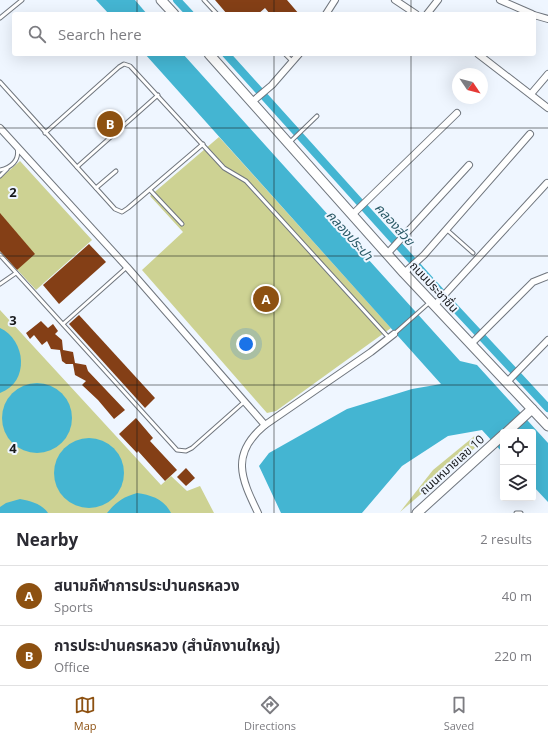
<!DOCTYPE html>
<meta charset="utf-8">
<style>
body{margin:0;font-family:"Open Sans","Noto Sans Thai",sans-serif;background:#f7f7f7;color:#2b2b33}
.controls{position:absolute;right:12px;bottom:12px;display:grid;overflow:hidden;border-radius:4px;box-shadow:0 4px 16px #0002}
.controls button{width:36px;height:36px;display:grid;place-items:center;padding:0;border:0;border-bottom:1px solid #e1e1e2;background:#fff;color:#2b2b33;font:20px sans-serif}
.compass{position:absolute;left:452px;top:68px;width:36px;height:36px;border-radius:50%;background:#fff;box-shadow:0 4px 16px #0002;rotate:125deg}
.you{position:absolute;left:246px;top:344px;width:14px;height:14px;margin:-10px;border:3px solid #fff;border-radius:50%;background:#1a73e8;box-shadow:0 0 0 6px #1a73e833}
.badge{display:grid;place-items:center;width:26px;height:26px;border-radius:50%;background:#8d5111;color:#fff;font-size:13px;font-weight:700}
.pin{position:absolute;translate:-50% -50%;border:2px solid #fff;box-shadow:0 1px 4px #0006}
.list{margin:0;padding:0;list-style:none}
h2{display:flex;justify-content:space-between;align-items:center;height:52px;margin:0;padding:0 16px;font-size:17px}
h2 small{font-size:13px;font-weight:400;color:#7c7c81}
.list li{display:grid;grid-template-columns:26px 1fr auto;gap:12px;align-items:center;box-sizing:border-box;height:60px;padding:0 16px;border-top:1px solid #e1e1e2}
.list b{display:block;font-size:15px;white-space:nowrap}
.list p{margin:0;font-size:13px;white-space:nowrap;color:#7c7c81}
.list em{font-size:13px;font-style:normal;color:#7c7c81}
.icon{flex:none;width:22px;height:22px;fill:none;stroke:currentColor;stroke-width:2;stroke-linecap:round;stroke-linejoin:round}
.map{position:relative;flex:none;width:548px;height:513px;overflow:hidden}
.search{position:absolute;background:#fff;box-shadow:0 4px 16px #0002;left:12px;right:12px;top:12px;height:44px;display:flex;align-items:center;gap:10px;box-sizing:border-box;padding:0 14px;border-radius:4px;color:#7c7c81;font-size:15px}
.sheet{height:172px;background:#fff}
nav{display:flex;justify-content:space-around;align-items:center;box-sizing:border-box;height:56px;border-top:1px solid #e1e1e2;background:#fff;font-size:11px;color:#7c7c81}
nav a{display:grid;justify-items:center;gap:2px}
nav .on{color:#8d5111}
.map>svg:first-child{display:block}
.green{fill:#cdd293}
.water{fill:#44b5d2}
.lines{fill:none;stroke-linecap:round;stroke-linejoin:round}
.canal{stroke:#44b5d2;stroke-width:8}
.building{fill:#843f16}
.lane-casing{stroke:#70767e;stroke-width:5}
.street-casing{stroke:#70767e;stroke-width:8}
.secondary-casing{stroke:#70767e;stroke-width:11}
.lane{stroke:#fff;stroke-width:3}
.street{stroke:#fff;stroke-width:6}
.secondary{stroke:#fff;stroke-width:9}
.grid{fill:none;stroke:#17191c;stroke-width:1;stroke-opacity:0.55}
.labels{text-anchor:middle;stroke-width:4;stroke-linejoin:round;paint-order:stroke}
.street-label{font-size:12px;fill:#17191c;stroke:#eff6ff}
.water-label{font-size:13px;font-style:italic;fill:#2b5a67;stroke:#eff6ff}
.grid-label{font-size:13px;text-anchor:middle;font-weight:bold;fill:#17191c;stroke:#eff6ff;stroke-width:4;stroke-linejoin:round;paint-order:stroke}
</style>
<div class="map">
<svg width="548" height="513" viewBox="0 0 548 513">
<rect width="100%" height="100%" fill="#eff6ff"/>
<g class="green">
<path d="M 219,137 L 391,328 L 276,411 L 267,413 L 142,270 L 183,232 L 150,196 Z"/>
<path d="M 20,161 L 92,240 L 36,290 L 0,251 L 0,176 L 2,177 Z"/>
<path d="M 0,310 L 161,485 L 171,476 L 187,491 L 200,486 L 214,513 L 0,513 Z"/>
<path d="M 477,434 L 483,441 L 400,512 L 433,470 Z"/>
</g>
<g class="water">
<path d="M 96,0 L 135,0 L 147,14 L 109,14 Z"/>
<path d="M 145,54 L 183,54 L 460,361 L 477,365 L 548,443 L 548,502 L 533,486 L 533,432 L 503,432 L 503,453 L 482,430 L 448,436 L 402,466 L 362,513 L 281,513 L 259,466 L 269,453 L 347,409 L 412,389 L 441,384 Z"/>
<path d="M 0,328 C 26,340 30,382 0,393 Z"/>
<circle cx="37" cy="418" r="35"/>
<circle cx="89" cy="473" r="35"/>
<path d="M 137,493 C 151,495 164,499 171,513 L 107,513 C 116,502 123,497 137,493 Z"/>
<path d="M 20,499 C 31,501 42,504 48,513 L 0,513 L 0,507 L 6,503 Z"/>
</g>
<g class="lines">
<g class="canal">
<path d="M 177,0 L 190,14"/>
<path d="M 226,54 L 455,308 L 548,408"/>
</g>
</g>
<g class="building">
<path d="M 215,0 L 287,0 L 299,14 L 270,14 L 265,8 L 258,14 L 227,14 Z"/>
<path d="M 0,213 L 35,254 L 17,270 L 0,251 Z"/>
<path d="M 89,244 L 106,262 L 59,304 L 43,285 Z"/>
<path d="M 79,315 L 155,398 L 145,408 L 69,324 Z"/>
<path d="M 41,321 L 48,328 L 53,324 L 58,331 L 55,334 L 62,340 L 63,350 L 73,352 L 75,363 L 86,365 L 88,371 L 125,410 L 114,419 L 98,400 L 82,385 L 86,381 L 75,375 L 73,364 L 66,364 L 62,361 L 60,350 L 51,349 L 47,341 L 42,345 L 34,335 L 30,339 L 26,333 Z"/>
<path d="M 136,418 L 153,438 L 150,441 L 177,470 L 165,481 L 138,451 L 137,453 L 119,434 Z"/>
<path d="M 186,468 L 195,478 L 186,486 L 177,477 Z"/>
</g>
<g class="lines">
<g class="lane-casing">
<g id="lane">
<path d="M 204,0 L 217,14"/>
<path d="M 0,18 L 22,0"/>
<path d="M 285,54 L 292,61"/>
<path d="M 0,82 L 115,209 L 122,212 L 128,208 L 203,144"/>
<path d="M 45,133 L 119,67 L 124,64 L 130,66 L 224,168 L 246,181 L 389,338"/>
<path d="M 289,143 L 317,116"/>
<path d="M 77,167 L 158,95"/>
<path d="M 0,170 C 11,168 20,160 17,148"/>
<path d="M 0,176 L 7,169"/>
<path d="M 96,188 L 116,171"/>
<path d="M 150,190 L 182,224"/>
<path d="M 446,229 L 473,253"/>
<path d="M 0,255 L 177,450 L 186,451 L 192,448 L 244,402"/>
<path d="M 0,284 L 16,273"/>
<path d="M 63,324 L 127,267"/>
<path d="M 394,334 L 430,302"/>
<path d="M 516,513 L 521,513"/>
</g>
</g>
<g class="street-casing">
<g id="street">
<path d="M 395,0 L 416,14"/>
<path d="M 500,0 L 532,14"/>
<path d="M 326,14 L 335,0"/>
<path d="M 427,14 L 438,0"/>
<path d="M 534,15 L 548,19"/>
<path d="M 478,54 L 548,108"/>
<path d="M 531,94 L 548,74"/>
<path d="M 252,102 L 272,85 L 299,54"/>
<path d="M 0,128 L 127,267 L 265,425"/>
<path d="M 353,214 L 457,113"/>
<path d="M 387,254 L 469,165"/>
<path d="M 404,273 L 424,255 L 530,134"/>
<path d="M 434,306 L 547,183"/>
<path d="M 471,344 L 533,282 L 548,276"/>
<path d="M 507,382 L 548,340"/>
<path d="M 258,513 C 241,478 230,454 265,425 L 371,352 L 394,334"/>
</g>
</g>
<g class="secondary-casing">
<g id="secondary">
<path d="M 161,0 L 174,14"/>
<path d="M 209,54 L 404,273 L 548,426"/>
<path d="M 507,432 L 532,409"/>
<path d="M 417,513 L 503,435"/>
</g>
</g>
<use href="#lane" class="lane"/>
<use href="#street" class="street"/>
<use href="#secondary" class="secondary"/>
</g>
<path class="grid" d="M 137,0 L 137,14M 274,0 L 274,14M 411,0 L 411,14M 137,54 L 137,513M 274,54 L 274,513M 411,54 L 411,513M 0,128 L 548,128M 0,256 L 548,256M 0,385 L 548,385"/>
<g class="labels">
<g class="street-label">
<text transform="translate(434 287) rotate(47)" y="4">ถนนประชาชื่น</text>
<text transform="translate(452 465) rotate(-42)" y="4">ถนนหมายเลข 10</text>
</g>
<g class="water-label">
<text transform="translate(395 224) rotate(48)" y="5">คลองส่วย</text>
<text transform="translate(350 235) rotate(48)" y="5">คลองประปา</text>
</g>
</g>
<g class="grid-label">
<text x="13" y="197">2</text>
<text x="13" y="325">3</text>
<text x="13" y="453">4</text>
</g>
</svg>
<div class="controls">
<button><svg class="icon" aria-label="locate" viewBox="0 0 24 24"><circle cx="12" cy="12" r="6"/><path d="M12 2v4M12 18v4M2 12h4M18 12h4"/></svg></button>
<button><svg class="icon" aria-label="layers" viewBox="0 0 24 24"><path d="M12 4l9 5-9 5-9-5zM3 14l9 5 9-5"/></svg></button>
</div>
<svg class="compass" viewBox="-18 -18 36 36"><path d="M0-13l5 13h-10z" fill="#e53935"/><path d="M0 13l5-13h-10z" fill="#7c7c81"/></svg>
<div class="you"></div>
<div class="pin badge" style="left:266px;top:299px">A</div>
<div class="pin badge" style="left:110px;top:124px">B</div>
<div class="search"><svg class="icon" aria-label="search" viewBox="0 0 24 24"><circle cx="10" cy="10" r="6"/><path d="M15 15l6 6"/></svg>Search here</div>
</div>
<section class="sheet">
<h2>Nearby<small>2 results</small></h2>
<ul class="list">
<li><span class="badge">A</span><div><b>สนามกีฬาการประปานครหลวง</b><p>Sports</p></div><em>40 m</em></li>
<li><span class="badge">B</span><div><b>การประปานครหลวง (สำนักงานใหญ่)</b><p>Office</p></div><em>220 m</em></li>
</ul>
</section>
<nav>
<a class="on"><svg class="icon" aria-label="map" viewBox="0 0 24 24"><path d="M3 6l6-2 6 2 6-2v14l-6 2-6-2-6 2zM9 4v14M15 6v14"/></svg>Map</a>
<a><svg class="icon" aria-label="directions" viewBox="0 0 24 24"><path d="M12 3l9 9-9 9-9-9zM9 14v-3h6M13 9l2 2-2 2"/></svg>Directions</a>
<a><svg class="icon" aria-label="saved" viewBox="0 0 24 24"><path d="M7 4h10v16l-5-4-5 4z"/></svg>Saved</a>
</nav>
